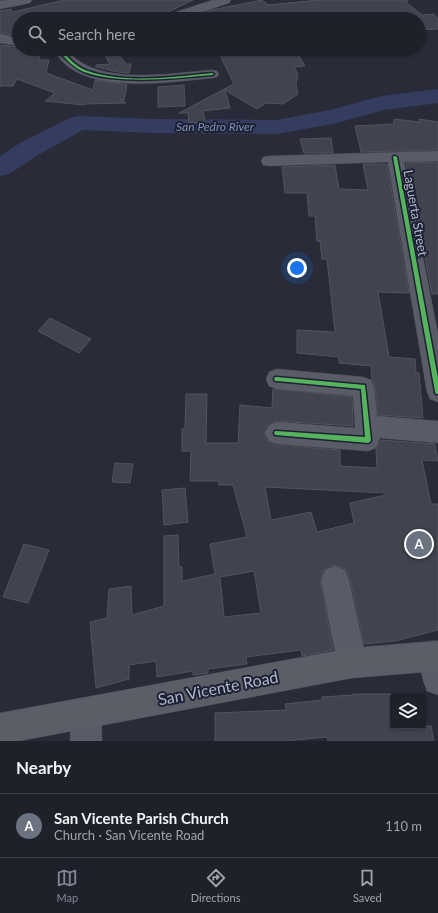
<!DOCTYPE html>
<meta charset="utf-8">
<style>
body{margin:0;font-family:Lato,sans-serif;background:#272932;color:#f1f3f6}
.controls{position:absolute;right:12px;bottom:12px;display:grid;overflow:hidden;border-radius:4px;box-shadow:0 1px 3px #0004}
.controls button{width:36px;height:36px;display:grid;place-items:center;padding:0;border:0;border-bottom:1px solid #3c3e47;background:#1f212a;color:#f1f3f6;font:20px sans-serif}
.you{position:absolute;left:297px;top:268px;width:14px;height:14px;margin:-10px;border:3px solid #fff;border-radius:50%;background:#1a73e8;box-shadow:0 0 0 6px #1a73e833}
.badge{display:grid;place-items:center;width:26px;height:26px;border-radius:50%;background:#838696;color:#fff;font-size:13px;font-weight:700}
.pin{position:absolute;translate:-50% -50%;border:2px solid #fff;box-shadow:0 1px 4px #0006}
.list{margin:0;padding:0;list-style:none}
h2{display:flex;justify-content:space-between;align-items:center;height:52px;margin:0;padding:0 16px;font-size:17px}
h2 small{font-size:13px;font-weight:400;color:#a1a3a8}
.list li{display:grid;grid-template-columns:26px 1fr auto;gap:12px;align-items:center;box-sizing:border-box;height:64px;padding:0 16px;border-top:1px solid #3c3e47}
.list b{display:block;font-size:15px;white-space:nowrap}
.list p{margin:0;font-size:13px;white-space:nowrap;color:#a1a3a8}
.list em{font-size:13px;font-style:normal;color:#a1a3a8}
.icon{flex:none;width:22px;height:22px;fill:none;stroke:currentColor;stroke-width:2;stroke-linecap:round;stroke-linejoin:round}
.map{position:relative;flex:none;width:438px;height:741px;overflow:hidden}
.search{position:absolute;background:#1f212a;box-shadow:0 1px 3px #0004;left:12px;right:12px;top:12px;height:44px;display:flex;align-items:center;gap:10px;box-sizing:border-box;padding:0 14px;border-radius:22px;color:#a1a3a8;font-size:15px}
.sheet{height:116px;background:#1f212a}
nav{display:flex;justify-content:space-around;align-items:center;box-sizing:border-box;height:56px;border-top:1px solid #3c3e47;background:#1f212a;font-size:11px;color:#a1a3a8}
nav a{display:grid;justify-items:center;gap:2px}
nav .on{color:#838696}
.map>svg:first-child{display:block}
.lines{fill:none;stroke-linecap:round;stroke-linejoin:round}
.river{fill:#343d60;fill-rule:evenodd}
.building{fill:#41444e;stroke:#51545f;fill-rule:evenodd}
.minor-casing{stroke:#454851;stroke-width:1}
.major-casing{stroke:#474955;stroke-width:1}
.minor{fill:#595c66;fill-rule:evenodd}
.major{fill:#5c5e67;fill-rule:evenodd}
.cycleway-casing{stroke:#1c2133;stroke-width:3}
.cycleway{fill:#56b35d;fill-rule:evenodd}
.labels{text-anchor:middle;stroke-width:4;stroke-linejoin:round;paint-order:stroke}
.far-water-label{font-size:12px;font-style:italic;fill:#818db7;stroke:#1c2133}
.street-label{font-size:13px;fill:#b3b7c9;stroke:#1c2133}
.near-street-label{font-size:16px;fill:#b3b7c9;stroke:#1c2133}
</style>
<div class="map">
<svg width="438" height="741" viewBox="0 0 438 741">
<rect width="100%" height="100%" fill="#292c38"/>
<g class="lines">
<path class="river" d="M 438,89 L 438,103 L 384,110 L 333,124 L 276,134 L 152,133 L 83,130 L 38,155 L 9,174 L 0,176 L 0,156 L 20,143 L 70,118 L 79,116 L 152,119 L 276,120 L 330,110 L 382,96 Z"/>
</g>
<g class="building">
<path d="M 64,0 L 193,0 L 154,19 L 19,19 L 19,36 L 0,33 L 0,11 L 11,9 L 13,12 Z"/>
<path d="M 262,0 L 268,5 L 319,0 L 407,0 L 407,3 L 422,15 L 434,14 L 438,19 L 438,29 L 419,30 L 419,19 L 381,19 L 377,14 L 320,19 L 204,19 L 203,13 L 212,10 Z"/>
<path d="M 0,45 L 19,47 L 19,52 L 27,51 L 26,56 L 40,56 L 39,60 L 49,60 L 46,73 L 93,90 L 95,80 L 127,85 L 124,100 L 120,100 L 126,103 L 85,104 L 84,105 L 45,101 L 55,93 L 17,79 L 13,86 L 0,86 Z"/>
<path d="M 101,49 L 114,49 L 126,64 L 131,64 L 129,73 L 118,72 L 96,67 L 96,65 L 110,64 Z"/>
<path d="M 217,49 L 283,49 L 285,53 L 296,51 L 305,66 L 294,67 L 298,74 L 296,84 L 298,94 L 283,104 L 266,103 L 257,109 L 225,90 L 230,108 L 203,111 L 205,122 L 189,123 L 188,113 L 179,113 L 234,84 Z"/>
<path d="M 184,85 L 185,106 L 158,107 L 158,87 Z"/>
<path d="M 394,119 L 420,122 L 419,119 L 438,122 L 438,150 L 361,152 L 355,126 L 394,124 Z"/>
<path d="M 331,138 L 333,153 L 304,153 L 300,139 Z"/>
<path d="M 438,162 L 438,294 L 432,294 L 406,163 Z"/>
<path d="M 363,164 L 387,164 L 409,293 L 378,292 L 389,357 L 415,359 L 416,373 L 419,373 L 423,418 L 378,415 L 375,387 L 372,379 L 371,366 L 339,363 L 339,357 L 297,353 L 297,330 L 335,332 L 327,259 L 322,259 L 320,241 L 317,241 L 315,216 L 309,216 L 307,193 L 285,193 L 282,167 L 335,165 L 339,189 L 368,190 Z"/>
<path d="M 50,318 L 91,339 L 79,353 L 38,331 Z"/>
<path d="M 273,389 L 352,397 L 353,426 L 276,421 L 268,424 L 264,432 L 268,442 L 276,445 L 340,450 L 340,466 L 377,468 L 376,450 L 381,440 L 435,444 L 438,461 L 422,460 L 431,504 L 438,504 L 438,630 L 395,641 L 364,644 L 350,579 L 346,569 L 334,565 L 324,569 L 320,580 L 333,650 L 302,656 L 301,650 L 246,657 L 247,664 L 208,669 L 208,673 L 193,675 L 193,671 L 157,677 L 156,661 L 129,665 L 129,679 L 96,688 L 90,622 L 107,618 L 109,589 L 131,586 L 132,615 L 164,606 L 164,536 L 178,535 L 179,567 L 182,567 L 182,581 L 215,574 L 210,544 L 247,537 L 233,485 L 219,485 L 219,481 L 190,481 L 191,451 L 182,451 L 182,429 L 185,429 L 186,394 L 207,394 L 206,443 L 238,443 L 240,405 L 272,408 ZM 265,487 L 386,493 L 386,495 L 350,503 L 354,523 L 317,532 L 311,512 L 271,520 ZM 254,571 L 261,613 L 224,617 L 220,577 Z"/>
<path d="M 115,463 L 133,464 L 130,483 L 112,482 Z"/>
<path d="M 185,488 L 188,522 L 164,525 L 162,490 Z"/>
<path d="M 24,544 L 49,550 L 28,603 L 3,597 Z"/>
<path d="M 353,694 L 393,694 L 393,726 L 431,726 L 434,741 L 328,741 L 327,737 L 285,741 L 215,741 L 215,713 L 286,710 L 285,704 L 322,700 L 322,697 L 353,695 Z"/>
</g>
<g class="lines">
<g class="minor-casing">
<g id="minor">
<path d="M 7,0 L 32,0 L 30,3 L 0,9 L 0,1 Z"/>
<path d="M 213,0 L 231,0 L 229,3 L 182,19 L 163,19 L 164,16 Z"/>
<path d="M 0,34 L 19,38 L 19,46 L 0,43 Z"/>
<path d="M 57,49 L 71,49 L 71,54 C 100,86 173,73 212,70 L 217,71 L 219,74 L 217,77 L 212,78 C 169,82 85,96 57,55 Z"/>
<path d="M 438,151 L 438,161 L 404,162 L 438,334 L 438,402 L 430,399 L 427,392 L 388,162 L 269,166 L 263,165 L 261,161 L 263,157 L 269,156 Z"/>
<path d="M 277,369 L 363,377 L 371,380 L 374,387 L 377,416 L 438,421 L 438,443 L 380,438 L 376,448 L 368,451 L 277,444 L 269,441 L 265,433 L 269,425 L 277,422 L 355,428 L 353,396 L 277,389 L 269,386 L 266,379 L 269,372 Z"/>
<path d="M 335,566 L 345,570 L 349,580 L 367,663 L 362,673 L 352,678 L 342,673 L 337,663 L 321,580 L 325,570 Z"/>
<path d="M 433,641 L 438,643 L 438,695 L 427,691 L 423,680 L 418,656 L 423,646 Z"/>
<path d="M 86,698 L 97,702 L 101,713 L 102,741 L 70,741 L 71,713 L 75,702 Z"/>
</g>
</g>
<g class="major-casing">
<path id="major" d="M 438,641 L 438,671 L 352,678 L 19,741 L 0,741 L 0,713 L 352,648 Z"/>
</g>
<use href="#minor" class="minor"/>
<use href="#major" class="major"/>
<g class="cycleway-casing">
<g id="cycleway">
<path d="M 62,49 L 66,49 L 66,55 C 72,62 79,68 88,71 C 125,84 174,77 212,73 L 214,74 L 212,75 C 179,78 144,82 111,78 C 102,77 92,75 84,72 C 75,68 69,62 62,55 Z"/>
<path d="M 394,156 L 395,156 L 397,157 L 438,378 L 438,394 L 436,394 L 435,392 L 393,157 Z"/>
<path d="M 275,377 L 277,377 L 365,385 L 371,440 L 370,442 L 368,443 L 275,435 L 274,433 L 275,431 L 277,431 L 365,437 L 361,389 L 277,381 L 275,381 L 274,379 Z"/>
</g>
</g>
<use href="#cycleway" class="cycleway"/>
</g>
<g class="labels">
<g class="far-water-label">
<text x="215" y="131">San Pedro River</text>
</g>
<g class="street-label">
<text transform="translate(416 213) rotate(80)" y="5">Laguerta Street</text>
</g>
<g class="near-street-label">
<text transform="translate(218 688) rotate(-11)" y="6">San Vicente Road</text>
</g>
</g>
</svg>
<div class="controls">
<button><svg class="icon" aria-label="layers" viewBox="0 0 24 24"><path d="M12 4l9 5-9 5-9-5zM3 14l9 5 9-5"/></svg></button>
</div>
<div class="you"></div>
<div class="pin badge" style="left:419px;top:544px;background:#6b7280">A</div>
<div class="search"><svg class="icon" aria-label="search" viewBox="0 0 24 24"><circle cx="10" cy="10" r="6"/><path d="M15 15l6 6"/></svg>Search here</div>
</div>
<section class="sheet">
<h2>Nearby<small></small></h2>
<ul class="list">
<li><span class="badge" style="background:#6b7280">A</span><div><b>San Vicente Parish Church</b><p>Church · San Vicente Road</p></div><em>110 m</em></li>
</ul>
</section>
<nav>
<a class="on"><svg class="icon" aria-label="map" viewBox="0 0 24 24"><path d="M3 6l6-2 6 2 6-2v14l-6 2-6-2-6 2zM9 4v14M15 6v14"/></svg>Map</a>
<a><svg class="icon" aria-label="directions" viewBox="0 0 24 24"><path d="M12 3l9 9-9 9-9-9zM9 14v-3h6M13 9l2 2-2 2"/></svg>Directions</a>
<a><svg class="icon" aria-label="saved" viewBox="0 0 24 24"><path d="M7 4h10v16l-5-4-5 4z"/></svg>Saved</a>
</nav>
